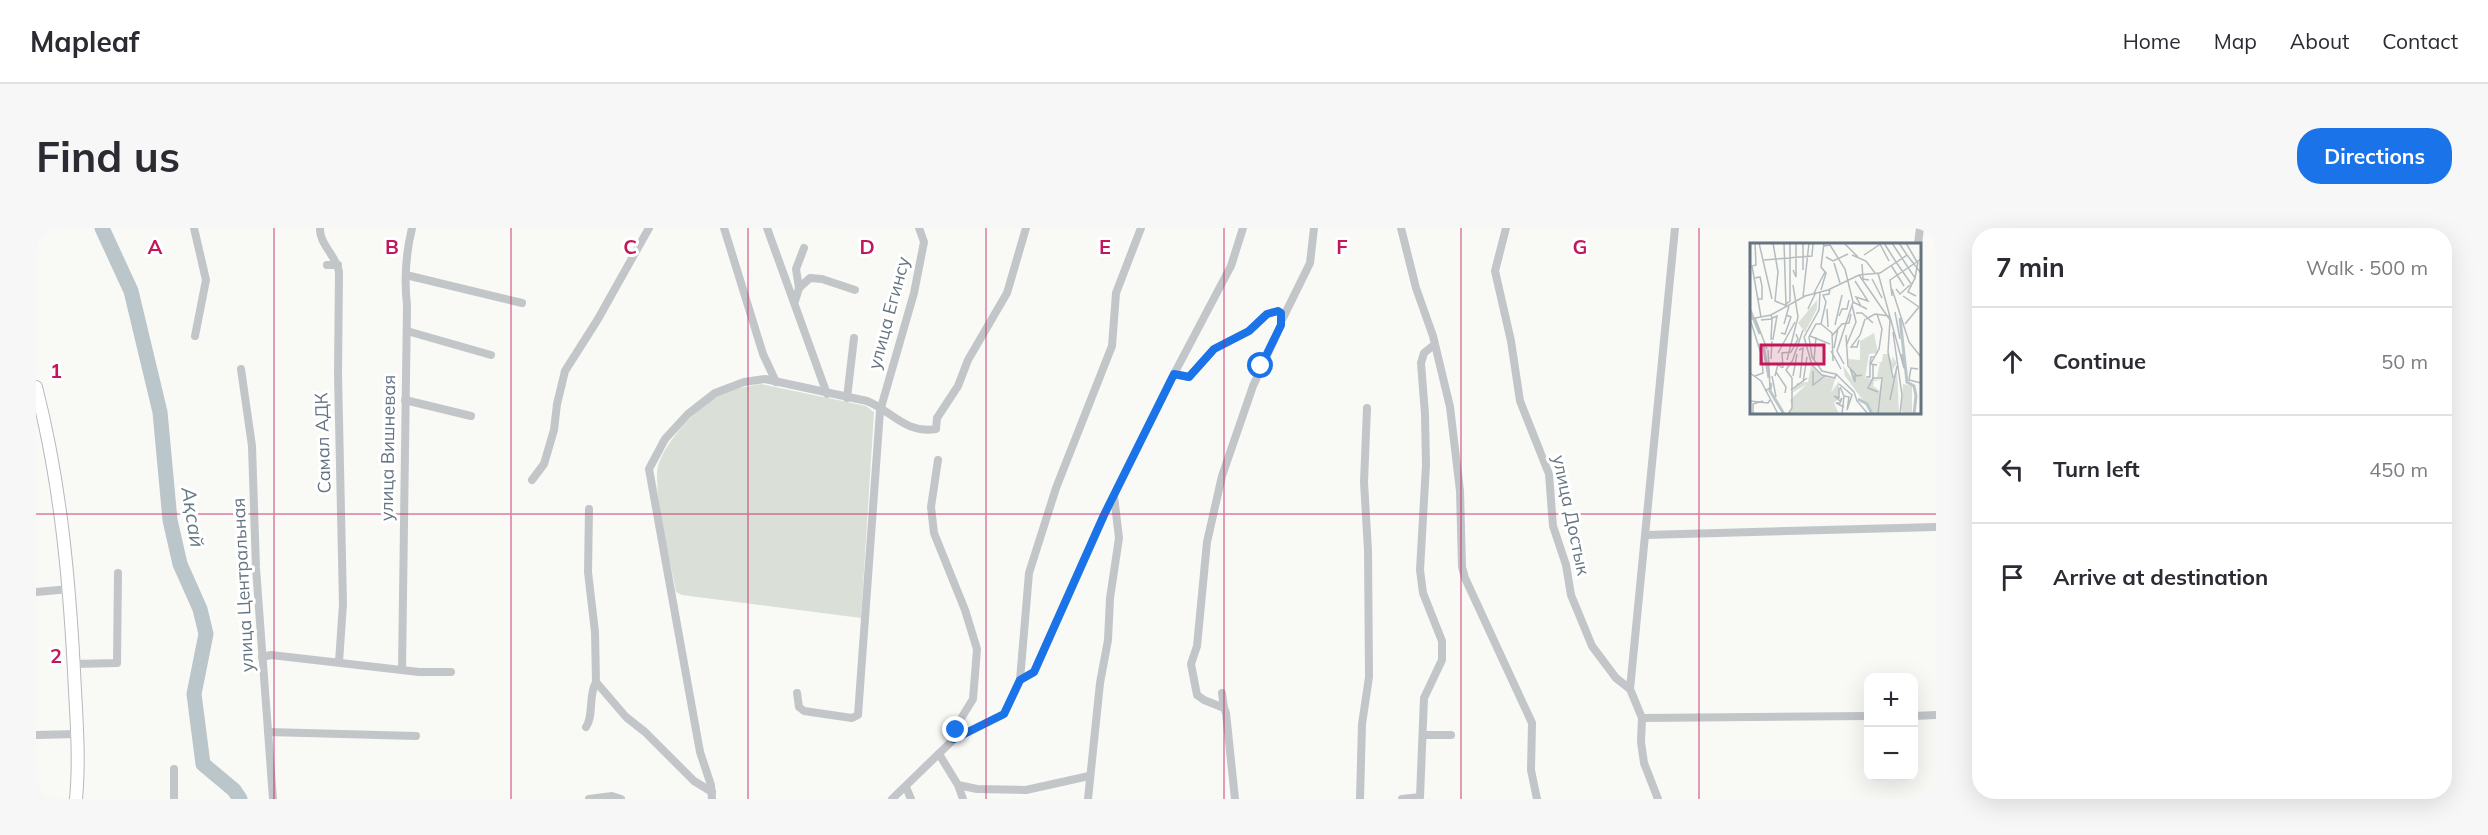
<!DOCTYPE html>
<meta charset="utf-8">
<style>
body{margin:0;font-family:Mulish,sans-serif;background:#f7f7f7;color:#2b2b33}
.controls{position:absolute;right:18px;bottom:18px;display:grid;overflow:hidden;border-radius:12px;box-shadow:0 6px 24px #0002}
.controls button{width:54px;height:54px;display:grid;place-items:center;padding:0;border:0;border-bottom:2px solid #e1e1e2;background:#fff;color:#2b2b33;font:30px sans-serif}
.stop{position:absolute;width:18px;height:18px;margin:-14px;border:4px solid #1a73e8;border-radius:50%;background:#fff}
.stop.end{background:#1a73e8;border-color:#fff;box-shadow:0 2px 6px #0008}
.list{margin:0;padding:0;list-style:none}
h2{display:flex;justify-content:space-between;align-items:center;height:78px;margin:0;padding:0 24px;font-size:26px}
h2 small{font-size:20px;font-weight:400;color:#7c7c81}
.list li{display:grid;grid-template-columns:39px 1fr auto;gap:18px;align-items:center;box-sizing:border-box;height:108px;padding:0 24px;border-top:2px solid #e1e1e2}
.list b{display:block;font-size:22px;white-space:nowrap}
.list em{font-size:20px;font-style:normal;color:#7c7c81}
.icon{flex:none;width:33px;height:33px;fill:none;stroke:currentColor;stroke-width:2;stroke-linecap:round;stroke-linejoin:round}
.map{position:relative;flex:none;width:1900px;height:571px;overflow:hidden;border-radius:24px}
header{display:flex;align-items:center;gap:36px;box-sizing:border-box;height:84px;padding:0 30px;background:#fff;border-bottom:2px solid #e1e1e2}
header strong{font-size:28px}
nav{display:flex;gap:33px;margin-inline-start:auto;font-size:21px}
.intro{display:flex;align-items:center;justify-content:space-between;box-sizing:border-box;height:144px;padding:0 36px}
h1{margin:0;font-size:42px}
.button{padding:15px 27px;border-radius:24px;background:#1a73e8;color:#fff;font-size:21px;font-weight:700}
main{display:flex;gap:36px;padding:0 36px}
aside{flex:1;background:#fff;border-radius:24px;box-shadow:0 6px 24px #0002}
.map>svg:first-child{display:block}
.green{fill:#dadfd7}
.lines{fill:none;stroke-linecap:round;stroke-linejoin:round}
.river{stroke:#bbc6ca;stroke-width:15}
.secondary-casing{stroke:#b4babe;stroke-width:14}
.street{stroke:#c2c6c9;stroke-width:8}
.secondary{stroke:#fff;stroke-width:12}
.route{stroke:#1a73e8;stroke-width:8}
.grid{fill:none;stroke:#c2185b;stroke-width:1.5;stroke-opacity:0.55}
.labels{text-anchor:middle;stroke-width:6;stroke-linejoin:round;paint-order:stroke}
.street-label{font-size:18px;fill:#647480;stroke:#fff}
.water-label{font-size:20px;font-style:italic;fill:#647a82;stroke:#fff}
.inset-river{fill:none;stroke:#bbc6ca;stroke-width:3}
.inset-road{fill:none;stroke:#b4bcc0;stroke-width:1.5}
.view{fill:#c2185b;fill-opacity:0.15;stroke:#c2185b;stroke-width:3}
.inset-edge{fill:none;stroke:#647480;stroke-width:3}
.grid-label{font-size:20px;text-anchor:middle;font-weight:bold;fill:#c2185b;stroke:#fff;stroke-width:6;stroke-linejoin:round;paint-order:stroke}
</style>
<header>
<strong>Mapleaf</strong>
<nav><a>Home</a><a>Map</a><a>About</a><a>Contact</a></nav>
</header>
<div class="intro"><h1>Find us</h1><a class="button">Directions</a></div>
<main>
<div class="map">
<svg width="1900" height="571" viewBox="0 0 1900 571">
<rect width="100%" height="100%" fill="#f9f9f6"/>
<path class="green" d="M 725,156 L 830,178 L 838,184 L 825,390 L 646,367 L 640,364 C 633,326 621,285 621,246 C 621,221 660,181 681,168 C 692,161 711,159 725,156 Z"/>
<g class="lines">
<path class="river" d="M 66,0 L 95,63 L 124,184 L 134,292 L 144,336 L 164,381 L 170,406 L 158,466 L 167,536 L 198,562 L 204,571"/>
<g class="secondary-casing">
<path id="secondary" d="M 0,159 C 24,252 33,347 38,443 C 40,486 44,529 40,571"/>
</g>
<g class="street">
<path d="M 158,0 L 170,52 L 159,108"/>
<path d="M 284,0 C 283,16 300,27 303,44 L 302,146 L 307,376 L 303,434"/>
<path d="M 688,0 L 727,126 L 740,154"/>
<path d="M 731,0 L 791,166"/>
<path d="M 1365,0 L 1380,60 L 1397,108 L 1414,179 L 1424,263 L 1426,339 L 1429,350 L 1496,495 L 1495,542 L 1501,571"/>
<path d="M 1470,0 L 1459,43 L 1475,113 L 1484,173 L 1513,246 L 1517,298 L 1530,337 L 1535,367 L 1556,418 L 1580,450 L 1594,461"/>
<path d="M 1882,16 L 1884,0"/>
<path d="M 291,37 L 302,37"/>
<path d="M 370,47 L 486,75"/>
<path d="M 763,60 L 760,41 L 768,20"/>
<path d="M 759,73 L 763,60 L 774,50 L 786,51 L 819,62"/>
<path d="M 1247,90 L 1274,35 L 1278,0"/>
<path d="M 371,103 L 455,127"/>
<path d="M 205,141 L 216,218 L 220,340 L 237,571"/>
<path d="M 1138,146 L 1153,149 L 1178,121 L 1213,103 L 1231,86 L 1242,83 L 1245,85 L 1245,97 L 1217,158 L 1186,248 L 1171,314 L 1161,418 L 1155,436 L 1161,467 L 1168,472 L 1188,480 L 1190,485 L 1199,571"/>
<path d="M 811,170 L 818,110"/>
<path d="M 369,172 L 435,188"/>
<path d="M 496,252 L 508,236 L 518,202 L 521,176 L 529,143 L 562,91 L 613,0"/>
<path d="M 553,281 L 552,344 L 559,404 L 560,454 L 590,489 L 609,504 L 658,553 L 676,564"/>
<path d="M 1610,307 L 1900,299"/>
<path d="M 0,364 L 34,361"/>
<path d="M 226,429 L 235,427 L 383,444 L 415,444"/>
<path d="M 38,436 L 81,435 L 82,345"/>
<path d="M 366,442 L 371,77 C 368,51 370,25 376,0"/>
<path d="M 984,452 L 998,444 L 1068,287 L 1138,146 L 1195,38 L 1207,0"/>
<path d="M 761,465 L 763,479 L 768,483 L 816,490 L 822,487 L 844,183 L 878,65 L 888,14 L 883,0"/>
<path d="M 1186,465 L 1188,480"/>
<path d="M 1878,488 L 1900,487"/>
<path d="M 1606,490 L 1832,488"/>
<path d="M 550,499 C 558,488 552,468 560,454"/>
<path d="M 232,504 L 380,508"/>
<path d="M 0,507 L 41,506"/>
<path d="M 1387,507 L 1415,507"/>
<path d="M 918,511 L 968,486 L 984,452 L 993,345 L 1020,260 L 1076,118 L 1080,65 L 1105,0"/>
<path d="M 903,526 L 922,557 L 941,561 L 990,562 L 1053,548"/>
<path d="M 922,557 L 927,571"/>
<path d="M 870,559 L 875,571"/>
<path d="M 138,571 L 138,541"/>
<path d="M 553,571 L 576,568 L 585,571"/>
<path d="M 676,571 L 675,557 L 664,524 L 613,241 L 629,211 L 652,186 L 679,165 L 708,154 L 729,151 L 831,173 C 856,183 869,206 900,201 L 901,190 L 922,158 L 932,132 L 971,65 L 990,0"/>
<path d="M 856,571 L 918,511 L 921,497 L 937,471 L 941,421 L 929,382 L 898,305 L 895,279 L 902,232"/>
<path d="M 1052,571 L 1064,455 L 1072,412 L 1074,370 L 1083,310 L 1078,268"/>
<path d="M 1324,571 L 1326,496 L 1333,449 L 1332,322 L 1328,254 L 1331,180"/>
<path d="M 1366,571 L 1384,569 L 1388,470 L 1406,432 L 1406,413 L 1387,365 L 1384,342 L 1390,237 L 1389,186 L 1385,135 L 1388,125 L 1398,117"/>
<path d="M 1622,571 L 1608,535 L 1605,514 L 1606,490 L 1594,461 L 1639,0"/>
</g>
<use href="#secondary" class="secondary"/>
</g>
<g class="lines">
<path class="route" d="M 920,502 L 918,511 L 968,486 L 984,452 L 998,444 L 1068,287 L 1138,146 L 1153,149 L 1178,121 L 1213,103 L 1231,86 L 1242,83 L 1245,85 L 1245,97 L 1225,138"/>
</g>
<path class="grid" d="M 238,0 L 238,571M 475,0 L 475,571M 712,0 L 712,571M 950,0 L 950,571M 1188,0 L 1188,571M 1425,0 L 1425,571M 1663,0 L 1663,571M 0,286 L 1900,286"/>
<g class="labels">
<g class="street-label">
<text transform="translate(853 85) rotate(-75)" y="6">улица Егинсу</text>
<text transform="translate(287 215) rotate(-92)" y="6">Самал АДК</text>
<text transform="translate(352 220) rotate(-89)" y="6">улица Вишневая</text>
<text transform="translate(1535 287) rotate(78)" y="6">улица Достык</text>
<text transform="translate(207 357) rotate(-93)" y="6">улица Центральная</text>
</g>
<g class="water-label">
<text transform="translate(157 289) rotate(81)" y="7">Ақсай</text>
</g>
</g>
<g transform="translate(1714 15)">
<rect width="171" height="171" fill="#f9f9f6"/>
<path d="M 67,57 L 67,66 L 55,89 L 48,80 ZM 124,90 L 128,110 L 119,111 L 115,135 L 131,137 L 124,138 L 123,143 L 130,148 L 132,134 L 127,134 L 130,120 L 124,120 L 132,119 L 133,111 L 138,111 L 143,120 L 142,113 L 147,120 L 141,129 L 142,135 L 147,127 L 149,171 L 123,171 L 95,133 L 93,122 L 102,136 L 98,116 L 110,117 L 110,98 ZM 61,123 L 74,133 L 72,137 L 75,134 L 85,136 L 81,150 L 89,138 L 89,155 L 84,160 L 89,171 L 38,171 L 42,164 L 40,157 L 57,141 L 42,150 L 47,140 L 58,139 ZM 153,141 L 162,143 L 162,171 L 153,171 L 151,166 Z" fill="#dadfd7"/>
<path class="inset-river" d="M 0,67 L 10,91M 150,75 L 157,139 L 164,143 L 166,153 L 164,171M 13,101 L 19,135M 21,140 L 20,148 L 34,171M 108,156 L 117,161 L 122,171"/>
<path class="inset-road" d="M 5,0 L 6,22 L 2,23 L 11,74M 9,0 L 22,56M 23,0 L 28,29 L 25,58 L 37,63M 34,0 L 36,62M 53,0 L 53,27M 134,0 L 146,19M 142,0 L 165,35 L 168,19M 156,0 L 167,19M 95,1 L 108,14M 130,1 L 139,18M 74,3 L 80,2 L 95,26 L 103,59 L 117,66M 102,12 L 116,18 L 125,30M 114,12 L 132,0M 157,12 L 171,30M 76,14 L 83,18 L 98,11M 14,17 L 62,13 L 63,0M 146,19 L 162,42M 84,20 L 90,40M 112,21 L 113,36 L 119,37M 141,22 L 154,43M 43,27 L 46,34 L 46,0M 128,30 L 154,125 L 152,111M 109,32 L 140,77 L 138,109 L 143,135M 5,35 L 10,34 L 12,43 L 12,56 L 7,56M 165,35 L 158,49 L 166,53M 122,36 L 132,55M 105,38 L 118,58 L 106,54 L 111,63M 142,46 L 159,99 L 171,114M 146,46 L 150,51 L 160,42M 71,47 L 76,30 L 71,24 L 74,0M 64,50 L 75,29M 142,53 L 140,37 L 171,16M 153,53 L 169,64M 53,54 L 59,0M 36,61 L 40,58 L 40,0M 58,66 L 66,49M 77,66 L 78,84M 145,69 L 150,96M 106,70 L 112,70 L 123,80M 89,73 L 92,66 L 97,66 L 99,57M 5,75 L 17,106M 0,76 L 12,114 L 13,130 L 5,133M 0,76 L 21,72 L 55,53 L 78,47 L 109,32 L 130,30 L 157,12 L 149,0M 116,76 L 125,71 L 139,73M 11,77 L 21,76 L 22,75 L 25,74 L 27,73 L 23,96 L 21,96 L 22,77 L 22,75 L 21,72M 34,81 L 39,63M 71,81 L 66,81 L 59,94 L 62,114 L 72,128 L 85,131M 71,81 L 82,90 L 83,118M 71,81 L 76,59 L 73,52 L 79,51 L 80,46M 155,81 L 169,64M 85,82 L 92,52M 143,89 L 152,152 L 150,171M 31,90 L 35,91 L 41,74 L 36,72M 96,92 L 98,123 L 107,133 L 112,132M 60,93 L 80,101M 82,93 L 92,81 L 99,80 L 101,71M 54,94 L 62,122 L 72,132 L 85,135 L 86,131 L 104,149 L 107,158 L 118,171M 54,94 L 69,67 L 70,49M 109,97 L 107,104 L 101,104 L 110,92 L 115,76M 96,103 L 106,79 L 102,62M 84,105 L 88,85M 49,107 L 53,105 L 50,135M 81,108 L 91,126M 28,110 L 45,79M 125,114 L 121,114 L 120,121 L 127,122M 21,116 L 22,98M 37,117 L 48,74 L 43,42M 64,117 L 66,94M 42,119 L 53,87M 94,121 L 87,108 L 103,59M 123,122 L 123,135 L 118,145 L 128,149M 33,125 L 32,110 L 41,109 L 48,96 L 46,91M 100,125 L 105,139 L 105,131M 168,126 L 161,125 L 159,137 L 171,140M 63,128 L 63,142 L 75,133M 26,129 L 36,144 L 35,150M 0,130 L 11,138 L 28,171M 22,133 L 26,154M 25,133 L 28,121 L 32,125M 43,133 L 47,111M 116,134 L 120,134 L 120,122 L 129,106 L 132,86 L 127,71M 42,135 L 36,127 L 42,118M 122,135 L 132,135 L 128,171M 53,139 L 57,114M 89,141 L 102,152 L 97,167 L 99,154 L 94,153M 90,144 L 94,153 L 92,171M 89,145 L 89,155 L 84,153 L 90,158 L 92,155 L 90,160 L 86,160 L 94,164M 41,147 L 57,135M 15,148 L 20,145 L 18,107M 140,157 L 147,123M 0,158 L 18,160 L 20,157M 3,171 L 3,161 L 13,158M 38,171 L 42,165 L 42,135"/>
<path class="view" d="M 11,102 L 74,102 L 74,121 L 11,121 Z"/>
<rect width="171" height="171" class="inset-edge"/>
</g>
<g class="grid-label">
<text x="119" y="26">A</text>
<text x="356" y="26">B</text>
<text x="594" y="26">C</text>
<text x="831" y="26">D</text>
<text x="1069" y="26">E</text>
<text x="1306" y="26">F</text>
<text x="1544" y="26">G</text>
<text x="20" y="150">1</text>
<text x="20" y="435">2</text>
</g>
</svg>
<div class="controls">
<button>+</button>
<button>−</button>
</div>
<div class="stop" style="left:1225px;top:138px"></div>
<div class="stop end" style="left:920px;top:502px"></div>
</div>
<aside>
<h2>7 min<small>Walk · 500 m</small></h2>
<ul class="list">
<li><svg class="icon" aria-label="ahead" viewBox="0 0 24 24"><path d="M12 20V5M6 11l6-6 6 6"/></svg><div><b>Continue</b></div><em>50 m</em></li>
<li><svg class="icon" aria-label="left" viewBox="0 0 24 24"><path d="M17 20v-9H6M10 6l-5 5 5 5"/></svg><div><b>Turn left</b></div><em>450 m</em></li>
<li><svg class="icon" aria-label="arrive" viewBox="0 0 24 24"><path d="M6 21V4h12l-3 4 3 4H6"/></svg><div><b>Arrive at destination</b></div></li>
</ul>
</aside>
</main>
